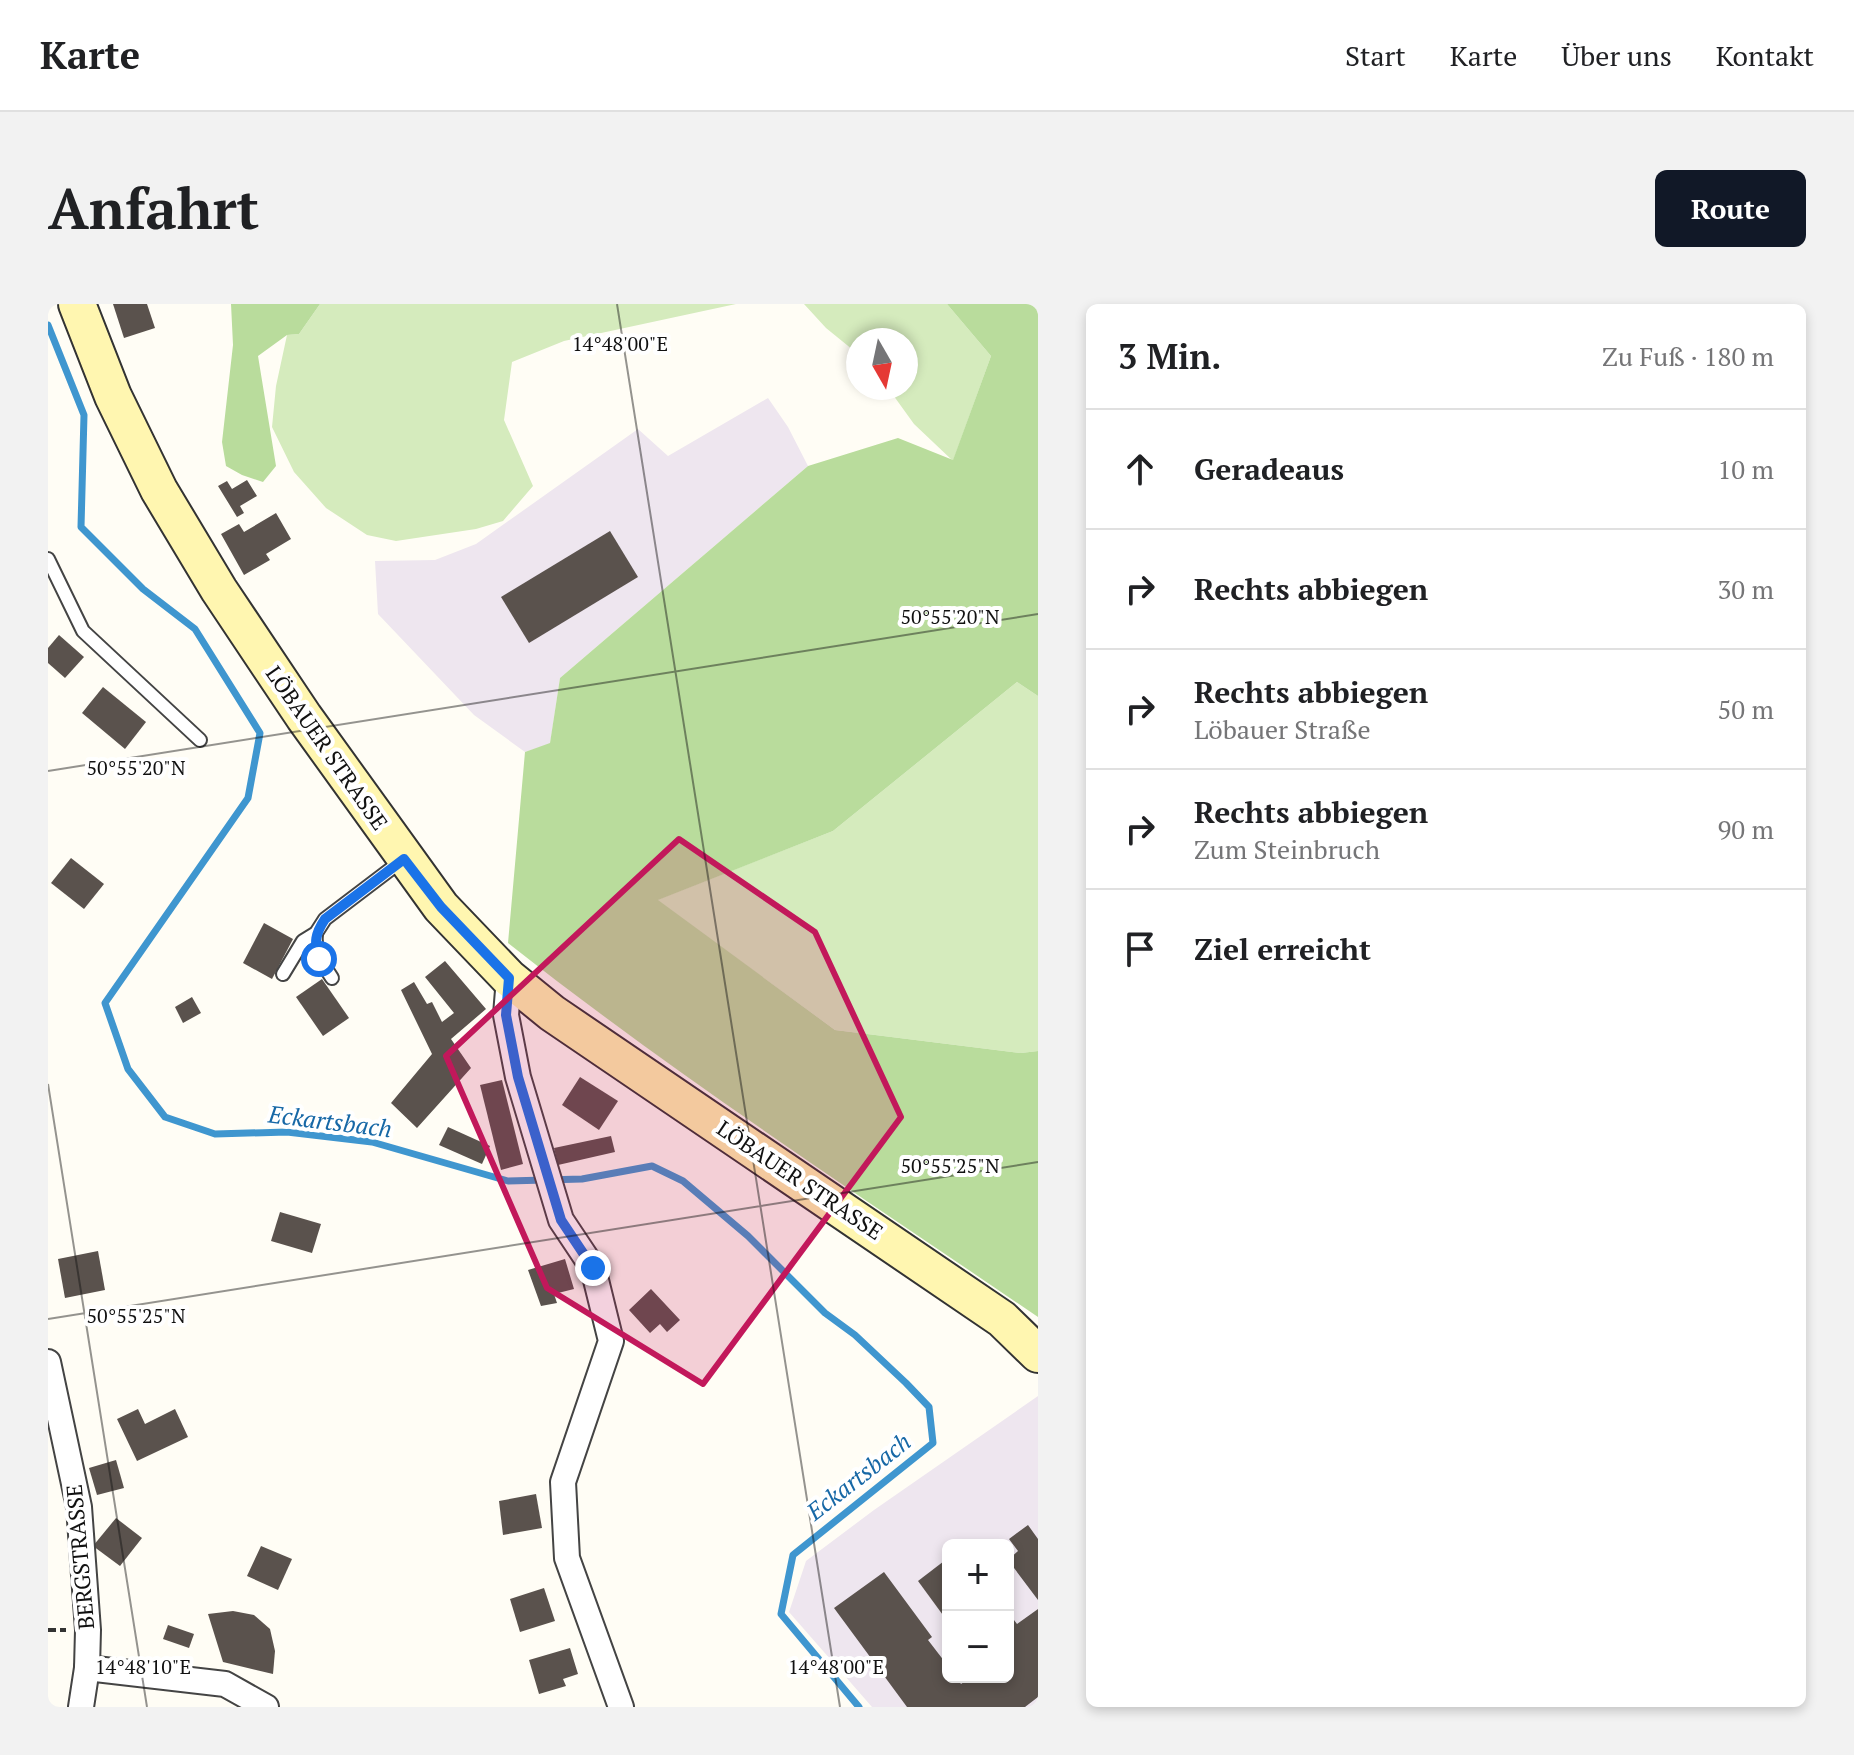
<!DOCTYPE html>
<html lang="de">
<meta charset="utf-8">
<style>
body{margin:0;font-family:"PT Serif",serif;background:#f2f2f2;color:#202124}
.controls{position:absolute;right:24px;bottom:24px;display:grid;overflow:hidden;border-radius:12px;box-shadow:0 4px 12px #0003}
.controls button{width:72px;height:72px;display:grid;place-items:center;padding:0;border:0;border-bottom:2px solid #e0e0e0;background:#fff;color:#202124;font:40px sans-serif}
.compass{position:absolute;left:798px;top:24px;width:72px;height:72px;border-radius:50%;background:#fff;box-shadow:0 4px 12px #0003;rotate:171deg}
.stop{position:absolute;width:24px;height:24px;margin:-18px;border:6px solid #1a73e8;border-radius:50%;background:#fff}
.stop.end{background:#1a73e8;border-color:#fff;box-shadow:0 2px 8px #0008}
.list{margin:0;padding:0;list-style:none}
h2{display:flex;justify-content:space-between;align-items:center;height:104px;margin:0;padding:0 32px;font-size:34px}
h2 small{font-size:26px;font-weight:400;color:#757577}
.list li{display:grid;grid-template-columns:52px 1fr auto;gap:24px;align-items:center;box-sizing:border-box;height:120px;padding:0 32px;border-top:2px solid #e0e0e0}
.list b{display:block;font-size:30px;white-space:nowrap}
.list p{margin:0;font-size:26px;white-space:nowrap;color:#757577}
.list em{font-size:26px;font-style:normal;color:#757577}
.icon{flex:none;width:44px;height:44px;fill:none;stroke:currentColor;stroke-width:2;stroke-linecap:round;stroke-linejoin:round}
.map{position:relative;flex:none;width:990px;height:1403px;overflow:hidden;border-radius:12px}
header{display:flex;align-items:center;gap:48px;box-sizing:border-box;height:112px;padding:0 40px;background:#fff;border-bottom:2px solid #e0e0e0}
header strong{font-size:38px}
nav{display:flex;gap:44px;margin-inline-start:auto;font-size:28px}
.intro{display:flex;align-items:center;justify-content:space-between;box-sizing:border-box;height:192px;padding:0 48px}
h1{margin:0;font-size:56px}
.button{padding:20px 36px;border-radius:12px;background:#111827;color:#fff;font-size:28px;font-weight:700}
main{display:flex;gap:48px;padding:0 48px}
aside{flex:1;background:#fff;border-radius:12px;box-shadow:0 4px 12px #0003}
.map>svg:first-child{display:block}
.industrial{fill:#eee6ef;fill-rule:evenodd}
.green{fill:#d5ebbd}
.forest{fill:#b9dc9c}
.lines{fill:none;stroke-linecap:round;stroke-linejoin:round}
.stream{stroke:#3f96cf;stroke-width:7}
.building{fill:#5a524d}
.lane-casing{stroke:#444;stroke-width:16}
.street-casing{stroke:#444;stroke-width:28}
.secondary-casing{stroke:#333;stroke-width:40}
.path{stroke:#333;stroke-width:4;stroke-dasharray:8 4;stroke-linecap:butt}
.lane{stroke:#fff;stroke-width:12}
.street{stroke:#fff;stroke-width:24}
.secondary{stroke:#fff6b0;stroke-width:36}
.route{stroke:#1a73e8;stroke-width:10}
.marked{fill:#c2185b;fill-opacity:0.2;stroke:#c2185b;stroke-width:6;stroke-linejoin:round}
.ticks{fill:none;stroke:#111;stroke-width:2;stroke-opacity:0.45}
.labels{text-anchor:middle;stroke-width:8;stroke-linejoin:round;paint-order:stroke}
.street-label{font-size:22px;fill:#111;stroke:#fff}
.water-label{font-size:24px;font-style:italic;fill:#1768a6;stroke:#fff}
.ticks-label{font-size:20px;text-anchor:middle;fill:#111;stroke:#fff;stroke-width:8;stroke-linejoin:round;paint-order:stroke}
</style>
<header>
<strong>Karte</strong>
<nav><a>Start</a><a>Karte</a><a>Über uns</a><a>Kontakt</a></nav>
</header>
<div class="intro"><h1>Anfahrt</h1><a class="button">Route</a></div>
<main>
<div class="map">
<svg width="990" height="1403" viewBox="0 0 990 1403">
<rect width="100%" height="100%" fill="#fffdf5"/>
<g class="industrial">
<path d="M 720,94 L 740,123 L 760,162 L 512,374 L 502,440 L 477,448 L 426,411 L 330,310 L 327,257 L 387,256 L 428,240 L 590,125 L 620,152 Z"/>
<path d="M 990,1092 L 990,1403 L 824,1403 L 741,1308 L 758,1257 L 826,1206 ZM 900,1241 L 960,1241 L 960,1373 L 900,1373 Z"/>
</g>
<g class="green">
<path d="M 272,0 L 688,0 L 516,37 L 464,58 L 456,116 L 485,182 L 455,217 L 428,225 L 348,237 L 319,231 L 278,204 L 246,168 L 224,123 L 228,82 L 239,31 L 251,30 Z"/>
<path d="M 756,0 L 899,0 L 943,52 L 905,157 L 866,120 L 840,84 L 858,84 L 858,36 L 810,36 L 810,50 L 778,24 Z"/>
<path d="M 969,378 L 990,392 L 990,747 L 973,749 L 787,726 L 609,596 L 785,527 Z"/>
</g>
<g class="forest">
<path d="M 183,0 L 272,0 L 251,30 L 239,31 L 210,52 L 228,162 L 215,178 L 194,171 L 178,162 L 174,138 L 185,41 Z"/>
<path d="M 899,0 L 990,0 L 990,392 L 969,378 L 785,527 L 610,596 L 787,726 L 973,749 L 990,747 L 990,1013 C 811,891 630,773 460,639 L 477,448 L 502,439 L 512,374 L 760,162 L 850,134 L 905,156 L 943,52 Z"/>
</g>
<g class="lines">
<path class="stream" d="M 0,21 L 36,111 L 33,223 L 95,285 L 147,325 L 212,429 L 200,494 L 57,699 L 80,765 L 117,813 L 167,830 L 239,828 L 324,838 L 460,877 L 534,875 L 604,862 L 635,877 L 700,932 L 777,1009 L 807,1031 L 858,1079 L 881,1103 L 885,1139 L 745,1251 L 733,1310 L 811,1403"/>
</g>
<g class="building">
<path d="M 65,0 L 99,0 L 107,24 L 76,34 Z"/>
<path d="M 199,176 L 209,192 L 192,202 L 196,209 L 189,213 L 170,182 L 179,177 L 184,185 Z"/>
<path d="M 228,209 L 243,235 L 218,250 L 222,256 L 196,271 L 173,230 L 191,220 L 196,228 Z"/>
<path d="M 562,227 L 590,273 L 481,339 L 453,293 Z"/>
<path d="M 11,331 L 36,353 L 17,374 L 0,359 L 0,344 Z"/>
<path d="M 55,383 L 98,418 L 77,445 L 34,409 Z"/>
<path d="M 23,554 L 56,580 L 36,605 L 3,579 Z"/>
<path d="M 216,619 L 245,635 L 224,675 L 195,659 Z"/>
<path d="M 397,657 L 438,705 L 403,735 L 423,764 L 369,824 L 343,799 L 384,750 L 353,686 L 366,678 L 379,700 L 384,698 L 394,718 L 406,709 L 377,673 Z"/>
<path d="M 274,675 L 301,714 L 275,732 L 248,693 Z"/>
<path d="M 144,693 L 153,709 L 135,719 L 127,703 Z"/>
<path d="M 532,773 L 570,797 L 551,826 L 514,801 Z"/>
<path d="M 454,776 L 475,860 L 453,866 L 432,781 Z"/>
<path d="M 400,823 L 442,842 L 434,860 L 391,841 Z"/>
<path d="M 563,832 L 567,848 L 510,861 L 506,844 Z"/>
<path d="M 232,908 L 273,920 L 264,949 L 223,937 Z"/>
<path d="M 50,947 L 57,986 L 17,994 L 10,955 Z"/>
<path d="M 517,955 L 526,985 L 506,990 L 509,999 L 493,1002 L 480,966 Z"/>
<path d="M 603,985 L 632,1016 L 619,1028 L 612,1020 L 602,1029 L 581,1006 Z"/>
<path d="M 90,1105 L 97,1120 L 127,1105 L 140,1133 L 89,1157 L 69,1115 Z"/>
<path d="M 68,1156 L 76,1184 L 49,1191 L 41,1164 Z"/>
<path d="M 488,1190 L 494,1224 L 455,1231 L 451,1197 Z"/>
<path d="M 68,1214 L 94,1234 L 72,1262 L 45,1242 Z"/>
<path d="M 980,1221 L 990,1235 L 990,1296 L 960,1256 L 970,1247 L 961,1235 Z"/>
<path d="M 213,1242 L 244,1255 L 230,1286 L 199,1272 Z"/>
<path d="M 900,1254 L 900,1318 L 870,1277 Z"/>
<path d="M 836,1268 L 884,1333 L 880,1336 L 900,1362 L 900,1373 L 908,1373 L 913,1380 L 923,1373 L 960,1373 L 960,1308 L 969,1320 L 990,1305 L 990,1393 L 977,1403 L 859,1403 L 786,1304 Z"/>
<path d="M 496,1284 L 507,1317 L 472,1328 L 462,1295 Z"/>
<path d="M 185,1307 L 206,1311 L 222,1325 L 227,1347 L 225,1370 L 175,1358 L 160,1310 Z"/>
<path d="M 120,1321 L 146,1330 L 141,1344 L 115,1335 Z"/>
<path d="M 522,1344 L 530,1370 L 515,1375 L 518,1382 L 491,1390 L 481,1356 Z"/>
</g>
<g class="lines">
<g class="lane-casing">
<g id="lane">
<path d="M 0,255 L 35,327 L 152,436"/>
<path d="M 268,629 C 266,647 274,659 284,674"/>
<path d="M 235,670 L 255,637 L 268,629 L 277,615 L 356,555"/>
</g>
</g>
<g class="street-casing">
<g id="street">
<path d="M 461,674 L 458,711 L 470,773 L 513,916 L 545,964 L 563,1037 L 515,1178 L 519,1254 L 573,1403"/>
<path d="M 0,1058 L 31,1203 L 40,1326 L 39,1364 L 33,1403"/>
<path d="M 39,1364 L 177,1380 L 218,1403"/>
</g>
</g>
<g class="secondary-casing">
<path id="secondary" d="M 29,0 L 65,92 L 111,186 L 171,286 L 256,413 L 393,603 L 461,674 L 504,709 L 954,1015 L 990,1050"/>
</g>
<path class="path" d="M 0,1326 L 18,1326"/>
<use href="#lane" class="lane"/>
<use href="#street" class="street"/>
<use href="#secondary" class="secondary"/>
</g>
<g class="lines">
<path class="route" d="M 271,655 C 266,638 267,630 277,615 L 356,555 L 393,603 L 461,674 L 458,711 L 470,773 L 513,916 L 545,964"/>
</g>
<path class="marked" d="M 631,535 L 767,628 L 853,813 L 655,1080 L 499,984 L 398,752 Z"/>
<path class="ticks" d="M 569,0 L 792,1403M 0,467 L 990,310M 0,780 L 99,1403M 0,1015 L 990,858"/>
<g class="labels">
<g class="street-label">
<text transform="translate(279 444) rotate(55)" y="8">LÖBAUER STRASSE</text>
<text transform="translate(752 876) rotate(34)" y="8">LÖBAUER STRASSE</text>
<text transform="translate(32 1253) rotate(-95)" y="8">BERGSTRASSE</text>
</g>
<g class="water-label">
<text transform="translate(282 818) rotate(7)" y="8">Eckartsbach</text>
<text transform="translate(811 1173) rotate(-38)" y="8">Eckartsbach</text>
</g>
</g>
<g class="ticks-label">
<text x="572" y="47">14°48'00"E</text>
<text x="902" y="320">50°55'20"N</text>
<text x="88" y="471">50°55'20"N</text>
<text x="902" y="869">50°55'25"N</text>
<text x="88" y="1019">50°55'25"N</text>
<text x="95" y="1370">14°48'10"E</text>
<text x="788" y="1370">14°48'00"E</text>
</g>
</svg>
<div class="controls">
<button>+</button>
<button>−</button>
</div>
<svg class="compass" viewBox="-18 -18 36 36"><path d="M0-13l5 13h-10z" fill="#e53935"/><path d="M0 13l5-13h-10z" fill="#757577"/></svg>
<div class="stop" style="left:271px;top:655px"></div>
<div class="stop end" style="left:545px;top:964px"></div>
</div>
<aside>
<h2>3 Min.<small>Zu Fuß · 180 m</small></h2>
<ul class="list">
<li><svg class="icon" aria-label="ahead" viewBox="0 0 24 24"><path d="M12 20V5M6 11l6-6 6 6"/></svg><div><b>Geradeaus</b></div><em>10 m</em></li>
<li><svg class="icon" aria-label="right" viewBox="0 0 24 24"><path d="M7 20v-9h11M14 6l5 5-5 5"/></svg><div><b>Rechts abbiegen</b></div><em>30 m</em></li>
<li><svg class="icon" aria-label="right" viewBox="0 0 24 24"><path d="M7 20v-9h11M14 6l5 5-5 5"/></svg><div><b>Rechts abbiegen</b><p>Löbauer Straße</p></div><em>50 m</em></li>
<li><svg class="icon" aria-label="right" viewBox="0 0 24 24"><path d="M7 20v-9h11M14 6l5 5-5 5"/></svg><div><b>Rechts abbiegen</b><p>Zum Steinbruch</p></div><em>90 m</em></li>
<li><svg class="icon" aria-label="arrive" viewBox="0 0 24 24"><path d="M6 21V4h12l-3 4 3 4H6"/></svg><div><b>Ziel erreicht</b></div></li>
</ul>
</aside>
</main>
